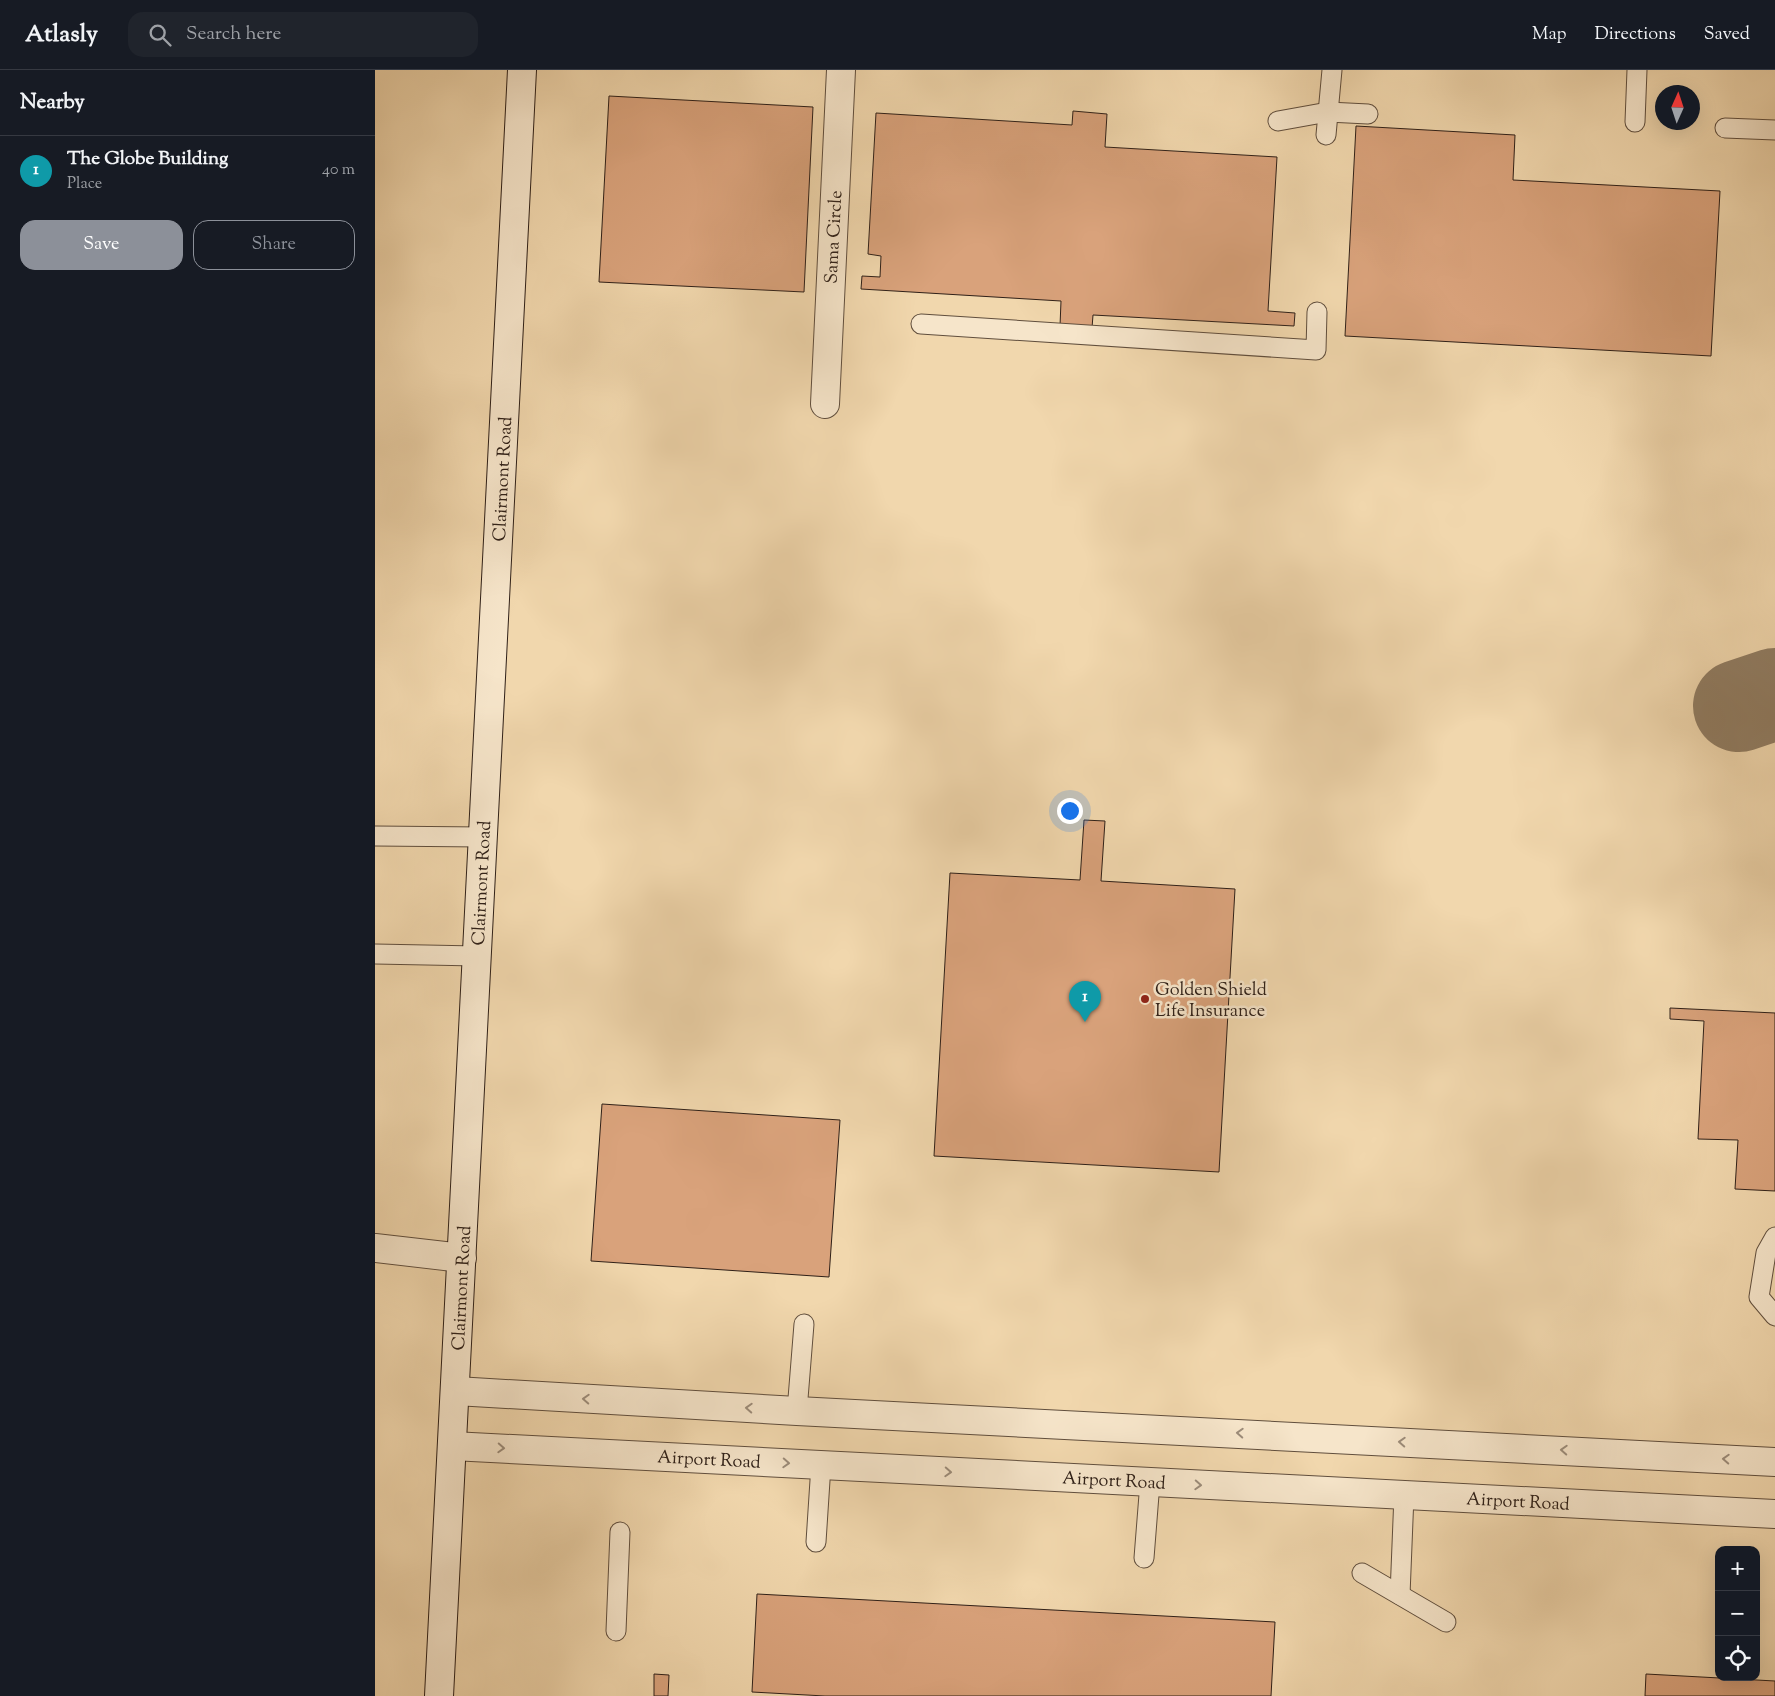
<!DOCTYPE html>
<meta charset="utf-8">
<style>
body{margin:0;font-family:"Sorts Mill Goudy",serif;background:#20242c;color:#f1f3f6}
.controls{position:absolute;right:15px;bottom:15px;display:grid;overflow:hidden;border-radius:10px;box-shadow:0 5px 20px #0002}
.controls button{width:45px;height:45px;display:grid;place-items:center;padding:0;border:0;border-bottom:1px solid #363941;background:#171b24;color:#f1f3f6;font:25px sans-serif}
.compass{position:absolute;left:1280px;top:15px;width:45px;height:45px;border-radius:50%;background:#171b24;box-shadow:0 5px 20px #0002;rotate:3deg}
.you{position:absolute;left:694px;top:740px;width:18px;height:18px;margin:-12px;border:4px solid #fff;border-radius:50%;background:#1a73e8;box-shadow:0 0 0 8px #1a73e833}
.badge{display:grid;place-items:center;width:32px;height:32px;border-radius:50%;background:#8c9099;color:#fff;font-size:16px;font-weight:700}
.pin{position:absolute;translate:-50% -41px;filter:drop-shadow(0 1px 2px #0008)}
.pin::after{content:'';position:absolute;top:26px;width:18px;height:15px;background:inherit;clip-path:polygon(0 0,100% 0,50% 100%)}
.list{margin:0;padding:0;list-style:none}
h2{display:flex;justify-content:space-between;align-items:center;height:65px;margin:0;padding:0 20px;font-size:21px}
h2 small{font-size:16px;font-weight:400;color:#9ea1a6}
.list li{display:grid;grid-template-columns:32px 1fr auto;gap:15px;align-items:center;box-sizing:border-box;height:70px;padding:0 20px;border-top:1px solid #363941}
.list b{display:block;font-size:19px;white-space:nowrap}
.list p{margin:0;font-size:16px;white-space:nowrap;color:#9ea1a6}
.list em{font-size:16px;font-style:normal;color:#9ea1a6}
.actions{display:flex;gap:10px;padding:15px 20px}
.actions a{flex:1;padding:11px 0;border:1px solid #8c9099;border-radius:15px;text-align:center;font-size:18px;color:#8c9099}
.actions .main{background:#8c9099;color:#fff}
.icon{flex:none;width:28px;height:28px;fill:none;stroke:currentColor;stroke-width:2;stroke-linecap:round;stroke-linejoin:round}
.map{position:relative;flex:none;width:1400px;height:1626px;overflow:hidden}
header{display:flex;align-items:center;gap:30px;box-sizing:border-box;height:70px;padding:0 25px;background:#171b24;border-bottom:1px solid #363941}
header strong{font-size:24px}
nav{display:flex;gap:28px;margin-inline-start:auto;font-size:18px}
.search{width:350px;height:45px;background:#20242c;display:flex;align-items:center;gap:12px;box-sizing:border-box;padding:0 18px;border-radius:15px;color:#9ea1a6;font-size:19px}
main{display:flex}
aside{flex:1;background:#171b24}
.map>svg:first-child{display:block}
.lines{fill:none;stroke-linecap:round;stroke-linejoin:round}
.taxiway{stroke:#907c62;stroke-width:92}
.building{fill:#d9a27b;stroke:#2f2018}
.service-casing{stroke:#604e3d;stroke-width:21}
.minor-casing{stroke:#604e3d;stroke-width:30}
.secondary-casing{stroke:#2f2018;stroke-width:30}
.service{stroke:#f6e5ca;stroke-width:19}
.minor{stroke:#f6e5ca;stroke-width:28}
.secondary{stroke:#f6e5ca;stroke-width:28}
.oneway{stroke:#9c8c7a}
.poi-dot{fill:#8f2418;stroke:#f6e5ca;stroke-width:2}
.labels{text-anchor:middle;stroke-width:5;stroke-linejoin:round;paint-order:stroke}
.street-label{font-size:18px;fill:#2f2018;stroke:#f6e5ca}
.poi-label{font-size:18px;fill:#2f2018;stroke:#f6e5ca;text-anchor:start}
</style>
<header>
<strong>Atlasly</strong>
<div class="search"><svg class="icon" aria-label="search" viewBox="0 0 24 24"><circle cx="10" cy="10" r="6"/><path d="M15 15l6 6"/></svg>Search here</div>
<nav><a>Map</a><a>Directions</a><a>Saved</a></nav>
</header>
<main>
<aside>
<h2>Nearby<small></small></h2>
<ul class="list">
<li><span class="badge" style="background:#0f9aa8">1</span><div><b>The Globe Building</b><p>Place</p></div><em>40 m</em></li>
</ul>
<div class="actions"><a class="main">Save</a><a>Share</a></div>
</aside>
<div class="map">
<svg width="1400" height="1626" viewBox="0 0 1400 1626">
<rect width="100%" height="100%" fill="#f1d7ad"/>
<filter id="stains"><feTurbulence type="fractalNoise" baseFrequency=".004" numOctaves="4"/><feColorMatrix values="0 0 0 0 .2 0 0 0 0 .09 0 0 0 0 .02 0 0 0 .5 -.17"/></filter>
<radialGradient id="worn" r=".72"><stop offset=".6" stop-color="#630" stop-opacity="0"/><stop offset="1" stop-color="#630" stop-opacity=".3"/></radialGradient>
<g class="lines">
<path class="taxiway" d="M 1364,636 L 1400,624"/>
</g>
<g class="building">
<path d="M 234,26 L 438,37 L 429,222 L 224,212 Z"/>
<path d="M 698,41 L 732,44 L 730,77 L 902,87 L 893,241 L 920,243 L 919,256 L 718,245 L 717,258 L 685,256 L 686,231 L 486,219 L 487,206 L 505,207 L 506,186 L 493,184 L 501,43 L 697,55 Z"/>
<path d="M 981,56 L 1140,65 L 1138,110 L 1345,121 L 1336,286 L 970,266 Z"/>
<path d="M 709,750 L 730,751 L 726,811 L 860,819 L 844,1102 L 559,1086 L 575,803 L 705,810 Z"/>
<path d="M 1295,938 L 1400,943 L 1400,1121 L 1360,1119 L 1363,1070 L 1323,1069 L 1329,951 L 1295,949 Z"/>
<path d="M 227,1034 L 465,1050 L 454,1207 L 216,1191 Z"/>
<path d="M 382,1524 L 900,1552 L 896,1626 L 450,1626 L 377,1622 Z"/>
<path d="M 279,1604 L 294,1605 L 293,1626 L 279,1626 Z"/>
<path d="M 1271,1604 L 1400,1611 L 1400,1626 L 1270,1626 Z"/>
</g>
<g class="lines">
<g class="service-casing">
<g id="service">
<path d="M 903,51 L 953,42 L 993,44"/>
<path d="M 1260,52 L 1262,0"/>
<path d="M 1350,58 L 1400,60"/>
<path d="M 951,65 L 957,0"/>
<path d="M 546,254 L 941,280 L 942,242"/>
<path d="M 0,766 L 108,767"/>
<path d="M 0,884 L 102,886"/>
<path d="M 1400,1167 L 1391,1183 L 1384,1227 L 1400,1246"/>
<path d="M 422,1341 L 429,1254"/>
<path d="M 441,1472 L 446,1395"/>
<path d="M 769,1488 L 775,1412"/>
<path d="M 987,1503 L 1071,1552"/>
<path d="M 1025,1525 L 1029,1425"/>
<path d="M 241,1561 L 245,1462"/>
</g>
</g>
<g class="minor-casing">
<g id="minor">
<path d="M 450,334 L 466,0"/>
<path d="M 0,1178 L 87,1188"/>
<path d="M 81,1321 L 422,1341 L 1400,1392"/>
<path d="M 77,1376 L 1400,1444"/>
</g>
</g>
<g class="secondary-casing">
<path id="secondary" d="M 64,1626 L 147,0"/>
</g>
<use href="#service" class="service"/>
<use href="#minor" class="minor"/>
<use href="#secondary" class="secondary"/>
</g>
<defs><path id="oneway-chevron" d="M-2-3.5L2.5 0L-2 3.5" fill="none" stroke-width="1.6" stroke-linecap="round" stroke-linejoin="round" transform="scale(1.25)"/></defs>
<g class="oneway">
<use href="#oneway-chevron" transform="translate(211 1329) rotate(-177)"/>
<use href="#oneway-chevron" transform="translate(374 1338) rotate(-177)"/>
<use href="#oneway-chevron" transform="translate(865 1363) rotate(-177)"/>
<use href="#oneway-chevron" transform="translate(1027 1372) rotate(-177)"/>
<use href="#oneway-chevron" transform="translate(126 1378) rotate(3)"/>
<use href="#oneway-chevron" transform="translate(1189 1380) rotate(-177)"/>
<use href="#oneway-chevron" transform="translate(1351 1389) rotate(-177)"/>
<use href="#oneway-chevron" transform="translate(411 1393) rotate(3)"/>
<use href="#oneway-chevron" transform="translate(573 1402) rotate(3)"/>
<use href="#oneway-chevron" transform="translate(823 1415) rotate(3)"/>
</g>
<circle class="poi-dot" cx="770" cy="929" r="5"/>
<g class="labels">
<g class="street-label">
<text transform="translate(458 167) rotate(-87)" y="6">Sama Circle</text>
<text transform="translate(127 409) rotate(-87)" y="6">Clairmont Road</text>
<text transform="translate(106 813) rotate(-87)" y="6">Clairmont Road</text>
<text transform="translate(86 1218) rotate(-87)" y="6">Clairmont Road</text>
<text transform="translate(334 1389) rotate(3)" y="6">Airport Road</text>
<text transform="translate(739 1410) rotate(3)" y="6">Airport Road</text>
<text transform="translate(1143 1431) rotate(3)" y="6">Airport Road</text>
</g>
<g class="poi-label">
<text x="780" y="925">Golden Shield<tspan x="780" dy="21">Life Insurance</tspan></text>
</g>
</g>
<rect width="100%" height="100%" filter="url(#stains)"/>
<rect width="100%" height="100%" fill="url(#worn)"/>
</svg>
<div class="controls">
<button>+</button>
<button>−</button>
<button><svg class="icon" aria-label="locate" viewBox="0 0 24 24"><circle cx="12" cy="12" r="6"/><path d="M12 2v4M12 18v4M2 12h4M18 12h4"/></svg></button>
</div>
<svg class="compass" viewBox="-18 -18 36 36"><path d="M0-13l5 13h-10z" fill="#e53935"/><path d="M0 13l5-13h-10z" fill="#9ea1a6"/></svg>
<div class="you"></div>
<div class="pin badge" style="left:710px;top:952px;background:#0f9aa8">1</div>
</div>
</main>
